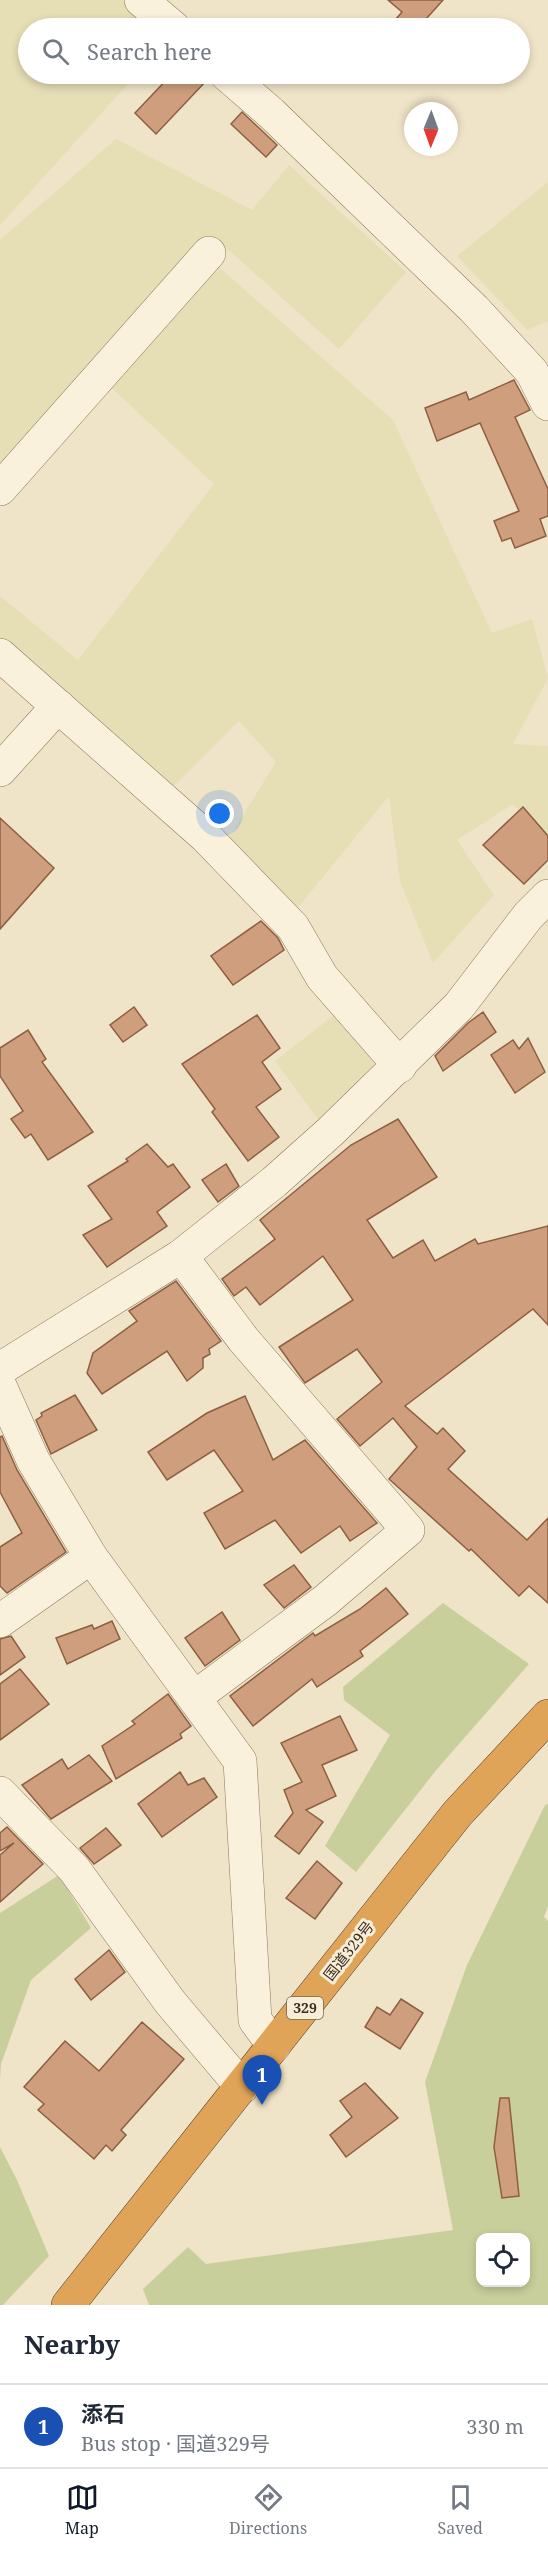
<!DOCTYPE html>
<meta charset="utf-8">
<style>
body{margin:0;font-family:"Noto Serif","Noto Sans JP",serif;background:#f2f2f3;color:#1f2937}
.controls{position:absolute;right:18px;bottom:18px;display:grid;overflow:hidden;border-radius:12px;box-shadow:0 3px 9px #0003}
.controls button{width:54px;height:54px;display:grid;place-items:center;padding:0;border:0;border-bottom:2px solid #e0e1e3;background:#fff;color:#1f2937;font:30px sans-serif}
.compass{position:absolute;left:404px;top:102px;width:54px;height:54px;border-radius:50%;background:#fff;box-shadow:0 3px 9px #0003;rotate:181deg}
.you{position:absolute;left:220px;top:814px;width:21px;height:21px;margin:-15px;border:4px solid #fff;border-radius:50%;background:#1a73e8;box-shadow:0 0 0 9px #1a73e833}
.badge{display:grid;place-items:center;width:39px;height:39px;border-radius:50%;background:#111827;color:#fff;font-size:20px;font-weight:700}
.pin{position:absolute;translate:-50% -50px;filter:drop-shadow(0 2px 3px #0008)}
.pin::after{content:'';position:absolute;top:32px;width:21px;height:18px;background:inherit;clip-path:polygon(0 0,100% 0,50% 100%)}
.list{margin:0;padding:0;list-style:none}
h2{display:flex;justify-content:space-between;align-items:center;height:78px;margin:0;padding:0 24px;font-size:26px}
h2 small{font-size:20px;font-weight:400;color:#747a83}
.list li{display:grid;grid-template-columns:39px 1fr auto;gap:18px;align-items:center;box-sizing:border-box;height:84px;padding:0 24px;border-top:2px solid #e0e1e3}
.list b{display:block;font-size:22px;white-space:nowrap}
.list p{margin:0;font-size:20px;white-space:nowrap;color:#747a83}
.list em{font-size:20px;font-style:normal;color:#747a83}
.icon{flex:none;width:33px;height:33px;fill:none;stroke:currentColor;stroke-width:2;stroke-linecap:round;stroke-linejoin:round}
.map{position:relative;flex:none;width:548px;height:2305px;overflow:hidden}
.search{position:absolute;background:#fff;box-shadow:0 3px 9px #0003;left:18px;right:18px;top:18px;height:66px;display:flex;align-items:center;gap:15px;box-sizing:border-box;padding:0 21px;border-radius:33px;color:#747a83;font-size:22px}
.sheet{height:162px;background:#fff}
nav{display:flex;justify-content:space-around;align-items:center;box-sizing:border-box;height:84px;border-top:2px solid #e0e1e3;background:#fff;font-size:16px;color:#747a83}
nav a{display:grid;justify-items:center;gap:3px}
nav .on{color:#111827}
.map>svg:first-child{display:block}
.farmland{fill:#e6deb5}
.green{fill:#c9cf9b;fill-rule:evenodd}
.building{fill:#cf9f7d;stroke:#8d5f41;stroke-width:1.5}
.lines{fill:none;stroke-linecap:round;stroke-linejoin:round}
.minor-casing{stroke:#8d765c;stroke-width:34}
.highway-casing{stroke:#5b4430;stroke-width:34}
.minor{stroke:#faf1dc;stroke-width:33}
.highway{stroke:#e0a458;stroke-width:33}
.labels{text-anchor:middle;stroke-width:6;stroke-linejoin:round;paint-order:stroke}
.shield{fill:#f7eed8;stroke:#756857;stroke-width:1.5}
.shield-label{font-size:14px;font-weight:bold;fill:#3d2e20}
.street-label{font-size:15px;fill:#3d2e20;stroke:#f7eed8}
</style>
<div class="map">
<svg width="548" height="2305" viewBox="0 0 548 2305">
<rect width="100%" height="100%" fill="#f0e4c8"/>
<g class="farmland">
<path d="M 0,0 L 130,0 L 162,28 L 28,28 L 28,74 L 137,74 L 0,225 Z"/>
<path d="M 116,139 L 252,210 L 289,165 L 406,272 L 339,349 L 212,235 L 0,472 L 0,240 Z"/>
<path d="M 548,182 L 548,321 L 527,330 L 457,256 Z"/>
<path d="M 212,261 L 393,420 L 492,633 L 532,619 L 548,678 L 513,744 L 548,746 L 548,845 L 513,804 L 457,840 L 494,895 L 433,963 L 400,881 L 389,796 L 287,921 L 221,851 L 276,762 L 239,721 L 170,790 L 0,648 L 0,596 L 78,660 L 214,484 L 112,388 Z"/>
<path d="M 338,1012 L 378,1061 L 318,1119 L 275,1061 Z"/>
</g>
<g class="green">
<path d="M 443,1603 L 529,1664 L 438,1768 L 356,1872 L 325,1846 L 390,1735 L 344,1700 L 343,1687 Z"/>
<path d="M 548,1804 L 548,1906 L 544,1917 L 548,1921 L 548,2305 L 149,2305 L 143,2289 L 188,2247 L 206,2264 L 453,2230 L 425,2082 L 467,1965 L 545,1805 ZM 480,2238 L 526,2238 L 526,2282 L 480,2282 Z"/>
<path d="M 59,1875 L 91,1928 L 31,1980 L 1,2064 L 0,2080 L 0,1913 Z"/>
<path d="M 0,2147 L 17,2180 L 49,2256 L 3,2305 L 0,2305 Z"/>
</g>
<g class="building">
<path d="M 388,0 L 443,0 L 418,28 L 388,28 L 402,12 Z"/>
<path d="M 172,74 L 208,74 L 208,79 L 156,134 L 135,113 Z"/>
<path d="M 242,112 L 277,145 L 266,157 L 231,124 Z"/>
<path d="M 514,380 L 530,410 L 515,417 L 548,489 L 548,516 L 540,519 L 546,536 L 515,548 L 511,538 L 502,541 L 494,521 L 519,511 L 480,423 L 437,441 L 425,408 L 466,392 L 469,400 Z"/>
<path d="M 523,807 L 548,836 L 548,860 L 524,884 L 483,845 Z"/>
<path d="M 0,818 L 54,868 L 0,929 Z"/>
<path d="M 261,921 L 278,938 L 284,950 L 233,985 L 211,956 Z"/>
<path d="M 134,1007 L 147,1025 L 123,1042 L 110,1025 Z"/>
<path d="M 483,1012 L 496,1032 L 443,1071 L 435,1056 L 468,1023 Z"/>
<path d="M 257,1015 L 280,1048 L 262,1062 L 281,1089 L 256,1107 L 279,1137 L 248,1161 L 212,1112 L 215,1109 L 182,1064 Z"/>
<path d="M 28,1030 L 46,1059 L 42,1062 L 93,1132 L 48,1160 L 31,1134 L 25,1138 L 11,1119 L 23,1111 L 0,1076 L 0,1048 Z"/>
<path d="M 528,1038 L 545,1072 L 515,1093 L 491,1055 L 513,1040 L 519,1049 Z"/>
<path d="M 398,1119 L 437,1177 L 367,1220 L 393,1258 L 423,1240 L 435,1261 L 475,1239 L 478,1244 L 548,1226 L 548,1325 L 533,1309 L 405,1406 L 437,1434 L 443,1428 L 465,1451 L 448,1469 L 527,1540 L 548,1518 L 548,1603 L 529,1586 L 519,1596 L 471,1549 L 469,1551 L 389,1479 L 417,1447 L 393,1418 L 360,1446 L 337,1419 L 382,1382 L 357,1349 L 305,1383 L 279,1347 L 353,1300 L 323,1256 L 260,1305 L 246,1287 L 234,1296 L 222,1279 L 275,1239 L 260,1220 L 351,1145 Z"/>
<path d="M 147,1144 L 168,1167 L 173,1164 L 190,1187 L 157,1212 L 167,1226 L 107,1267 L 83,1235 L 112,1219 L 88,1186 L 128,1161 L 126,1159 Z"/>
<path d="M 226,1164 L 239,1186 L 218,1202 L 202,1180 Z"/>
<path d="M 176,1281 L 221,1341 L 209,1349 L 210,1354 L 203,1358 L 203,1368 L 187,1381 L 167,1351 L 102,1394 L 87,1373 L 93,1353 L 137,1321 L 129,1311 Z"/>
<path d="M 75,1395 L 97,1430 L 51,1454 L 36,1420 L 42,1416 L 41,1413 Z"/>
<path d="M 245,1396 L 273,1460 L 305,1440 L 377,1523 L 350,1541 L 340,1526 L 301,1553 L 275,1520 L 225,1549 L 204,1513 L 243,1491 L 214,1450 L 167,1480 L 148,1452 L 207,1413 Z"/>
<path d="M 2,1436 L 17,1470 L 66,1552 L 7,1593 L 0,1586 L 0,1547 L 22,1533 L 0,1492 L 0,1437 Z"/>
<path d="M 294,1565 L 311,1587 L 284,1608 L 264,1585 Z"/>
<path d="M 386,1588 L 408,1614 L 360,1651 L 363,1656 L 317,1687 L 312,1679 L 253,1726 L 230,1696 L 313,1633 L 315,1636 L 360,1609 Z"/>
<path d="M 222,1612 L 240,1640 L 205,1666 L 185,1638 Z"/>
<path d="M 112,1621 L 120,1639 L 67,1664 L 56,1638 L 92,1625 L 94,1629 Z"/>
<path d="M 11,1636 L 25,1657 L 0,1675 L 0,1639 Z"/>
<path d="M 20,1669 L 49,1704 L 0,1740 L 0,1684 Z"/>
<path d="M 168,1694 L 191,1726 L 180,1734 L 182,1738 L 116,1779 L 102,1746 L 135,1724 L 132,1721 Z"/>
<path d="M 340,1716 L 357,1750 L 322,1765 L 336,1796 L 306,1810 L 323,1822 L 299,1854 L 275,1836 L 293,1813 L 284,1790 L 302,1782 L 281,1743 Z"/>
<path d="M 89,1755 L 112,1781 L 51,1819 L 22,1785 L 62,1759 L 68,1769 Z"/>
<path d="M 180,1772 L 188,1785 L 204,1778 L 217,1797 L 162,1837 L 138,1804 Z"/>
<path d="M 7,1827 L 43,1864 L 0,1902 L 0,1855 L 14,1843 L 0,1851 L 0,1833 Z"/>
<path d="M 106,1828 L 121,1845 L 94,1864 L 80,1848 Z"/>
<path d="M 317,1861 L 342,1883 L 315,1919 L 286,1898 Z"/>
<path d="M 109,1950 L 125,1972 L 91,2000 L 75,1979 Z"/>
<path d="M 401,1999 L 423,2013 L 400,2049 L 365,2027 L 377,2007 L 390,2015 Z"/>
<path d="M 142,2022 L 184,2059 L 121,2130 L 126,2135 L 112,2151 L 106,2145 L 94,2159 L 38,2110 L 44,2104 L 24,2087 L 65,2041 L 99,2071 Z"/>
<path d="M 365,2083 L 398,2118 L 346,2157 L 330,2135 L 352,2117 L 340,2101 Z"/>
<path d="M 500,2098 L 509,2098 L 519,2196 L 502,2198 L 494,2147 Z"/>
</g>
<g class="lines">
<g class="minor-casing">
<g id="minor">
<path d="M 141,0 L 174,28"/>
<path d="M 226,74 L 271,113 L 474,309 L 532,372 L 548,404"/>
<path d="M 0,489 L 209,253"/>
<path d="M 0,655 L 206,837 L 293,927 L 322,977 L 400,1066"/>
<path d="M 0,770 L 58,706"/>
<path d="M 181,1256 L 243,1339 L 408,1530 L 326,1600 L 195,1697"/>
<path d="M 0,1369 L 181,1256 L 274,1182 L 330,1132 L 459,1006 L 528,916 L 548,896"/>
<path d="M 0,1386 L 33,1460 L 91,1557 L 240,1761 L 255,2020 L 274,2046"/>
<path d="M 0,1621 L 91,1557"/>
<path d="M 0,1793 L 74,1869 L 170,2002 L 242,2087"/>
</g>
</g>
<g class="highway-casing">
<path id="highway" d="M 68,2305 L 457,1814 L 548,1716"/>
</g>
<use href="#minor" class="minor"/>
<use href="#highway" class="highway"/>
</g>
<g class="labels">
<rect class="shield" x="287" y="1997" width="36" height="22" rx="4.5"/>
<g class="shield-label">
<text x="305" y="2013">329</text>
</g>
<g class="street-label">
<text transform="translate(349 1951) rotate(-52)" y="5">国道329号</text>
</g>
</g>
</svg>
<div class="controls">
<button><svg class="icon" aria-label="locate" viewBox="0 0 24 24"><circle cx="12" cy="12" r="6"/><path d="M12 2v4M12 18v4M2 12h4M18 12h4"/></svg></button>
</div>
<svg class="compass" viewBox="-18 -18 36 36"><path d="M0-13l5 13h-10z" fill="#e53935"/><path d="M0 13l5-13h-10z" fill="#747a83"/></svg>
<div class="you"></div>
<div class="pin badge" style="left:262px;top:2105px;background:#1a4fb4">1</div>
<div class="search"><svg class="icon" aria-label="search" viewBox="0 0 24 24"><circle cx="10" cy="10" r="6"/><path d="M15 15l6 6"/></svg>Search here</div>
</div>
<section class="sheet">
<h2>Nearby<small></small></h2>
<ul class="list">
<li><span class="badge" style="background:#1a4fb4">1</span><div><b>添石</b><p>Bus stop · 国道329号</p></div><em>330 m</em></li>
</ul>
</section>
<nav>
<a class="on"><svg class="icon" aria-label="map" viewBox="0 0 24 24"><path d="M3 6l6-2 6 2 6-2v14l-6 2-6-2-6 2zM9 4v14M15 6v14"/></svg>Map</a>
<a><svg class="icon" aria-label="directions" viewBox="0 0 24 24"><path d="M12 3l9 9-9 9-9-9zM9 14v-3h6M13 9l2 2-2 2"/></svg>Directions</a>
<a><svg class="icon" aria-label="saved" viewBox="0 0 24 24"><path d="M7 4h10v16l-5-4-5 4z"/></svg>Saved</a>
</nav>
